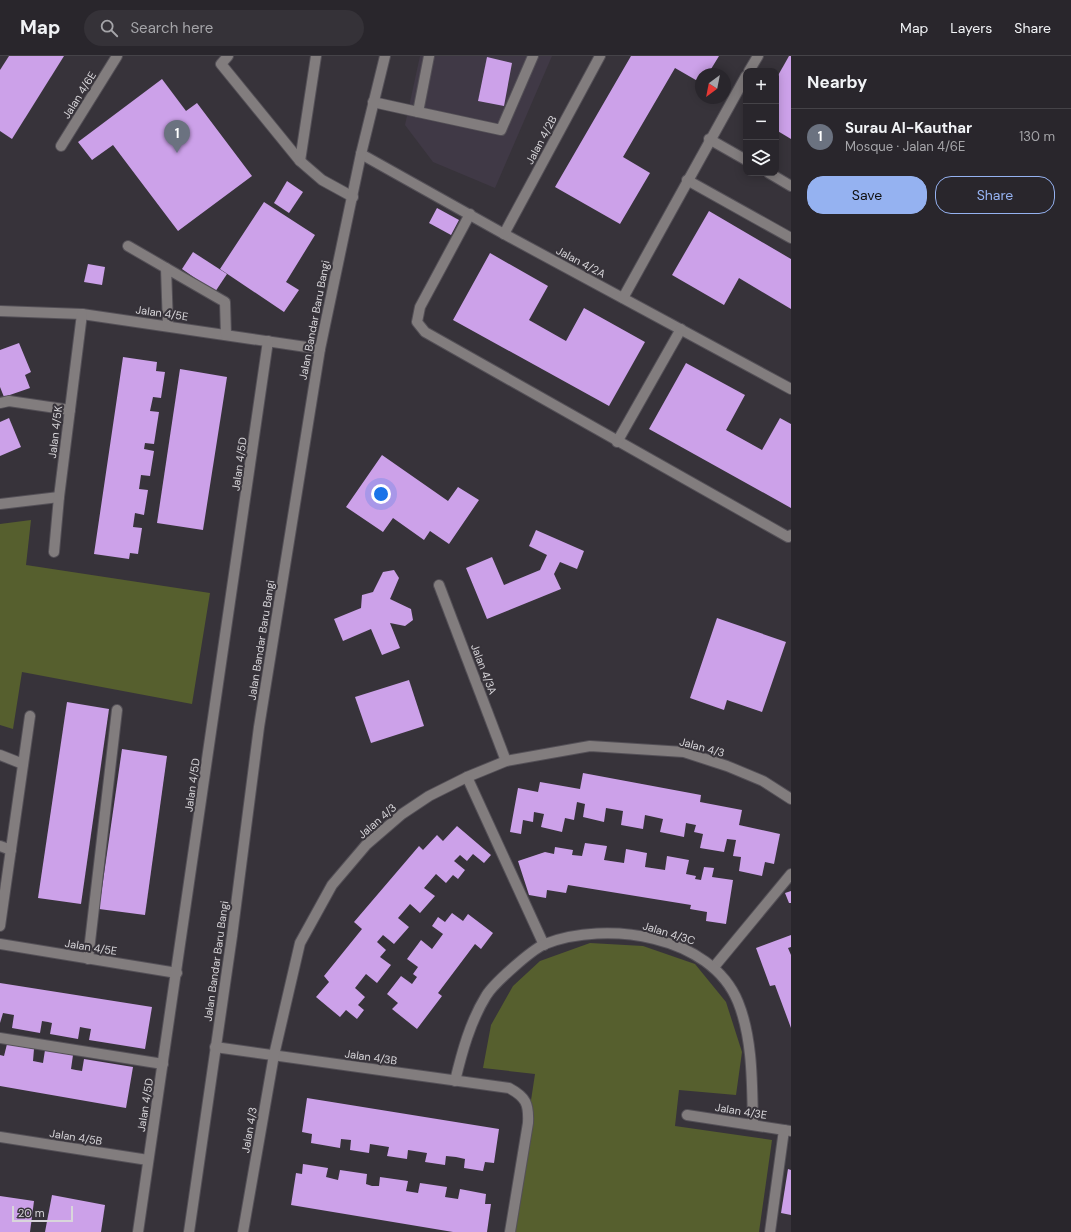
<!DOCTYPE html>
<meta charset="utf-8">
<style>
body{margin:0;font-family:"DM Sans",sans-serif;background:#353238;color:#f1f3f6}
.controls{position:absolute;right:12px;top:12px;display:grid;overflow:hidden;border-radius:8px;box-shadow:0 2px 10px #0003}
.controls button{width:36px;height:36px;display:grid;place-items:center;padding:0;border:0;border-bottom:1px solid #454348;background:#29262c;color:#f1f3f6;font:20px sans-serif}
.compass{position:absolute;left:695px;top:12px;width:36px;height:36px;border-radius:50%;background:#29262c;box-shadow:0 2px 10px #0003;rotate:212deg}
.scale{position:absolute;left:12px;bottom:10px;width:61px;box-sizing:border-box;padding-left:4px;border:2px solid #d8d6da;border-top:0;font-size:11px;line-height:14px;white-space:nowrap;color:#d8d6da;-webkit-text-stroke:3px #37333a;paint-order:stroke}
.you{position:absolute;left:381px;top:438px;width:14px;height:14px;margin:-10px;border:3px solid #fff;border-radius:50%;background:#1a73e8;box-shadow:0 0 0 6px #1a73e833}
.badge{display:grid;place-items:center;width:26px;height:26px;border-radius:50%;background:#95b2f1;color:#fff;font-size:13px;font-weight:700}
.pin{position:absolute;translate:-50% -33px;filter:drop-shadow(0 1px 2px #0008)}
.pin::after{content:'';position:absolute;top:21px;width:14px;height:12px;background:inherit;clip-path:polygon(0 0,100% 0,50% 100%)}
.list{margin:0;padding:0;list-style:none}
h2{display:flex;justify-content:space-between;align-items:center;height:52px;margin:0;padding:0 16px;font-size:17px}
h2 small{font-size:13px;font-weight:400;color:#a5a5a9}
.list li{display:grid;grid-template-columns:26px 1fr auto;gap:12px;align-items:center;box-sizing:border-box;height:56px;padding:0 16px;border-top:1px solid #454348}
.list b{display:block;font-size:15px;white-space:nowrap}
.list p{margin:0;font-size:13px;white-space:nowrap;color:#a5a5a9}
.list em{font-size:13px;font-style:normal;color:#a5a5a9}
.actions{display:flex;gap:8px;padding:12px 16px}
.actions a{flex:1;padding:9px 0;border:1px solid #95b2f1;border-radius:16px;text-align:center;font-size:14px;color:#95b2f1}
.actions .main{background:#95b2f1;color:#111}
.icon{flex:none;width:22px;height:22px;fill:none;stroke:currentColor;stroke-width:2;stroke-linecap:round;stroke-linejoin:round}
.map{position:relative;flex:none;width:791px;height:1176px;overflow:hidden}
header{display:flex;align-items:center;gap:24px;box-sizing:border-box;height:56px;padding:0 20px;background:#29262c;border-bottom:1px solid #454348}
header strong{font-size:19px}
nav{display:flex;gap:22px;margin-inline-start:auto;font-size:14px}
.search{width:280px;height:36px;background:#353238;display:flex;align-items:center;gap:10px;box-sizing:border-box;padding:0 14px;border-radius:22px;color:#a5a5a9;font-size:15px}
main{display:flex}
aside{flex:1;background:#29262c}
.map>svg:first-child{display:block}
.built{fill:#403946}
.green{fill:#565f2e}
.building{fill:#cca1e9}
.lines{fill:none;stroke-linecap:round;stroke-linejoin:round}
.minor-casing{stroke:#545057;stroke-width:12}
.minor{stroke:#827d7e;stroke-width:10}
.labels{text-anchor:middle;stroke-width:4;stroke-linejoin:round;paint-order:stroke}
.street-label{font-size:11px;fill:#d8d6da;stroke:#37333a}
</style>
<header>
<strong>Map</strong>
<div class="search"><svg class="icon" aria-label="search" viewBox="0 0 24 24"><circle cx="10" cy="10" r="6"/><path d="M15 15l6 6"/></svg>Search here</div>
<nav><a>Map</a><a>Layers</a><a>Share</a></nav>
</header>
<main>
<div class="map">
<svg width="791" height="1176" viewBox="0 0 791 1176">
<rect width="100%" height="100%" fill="#37333a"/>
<path class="built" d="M 420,0 L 552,0 L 495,132 L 433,106 L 405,69 Z"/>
<g class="green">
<path d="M 31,464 L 26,509 L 210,537 L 192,648 L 22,616 L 13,673 L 0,669 L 0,468 Z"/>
<path d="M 590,887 L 643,890 L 695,908 L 726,946 L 742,996 L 736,1039 L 679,1034 L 675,1070 L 772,1084 L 759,1176 L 511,1176 L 535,1018 L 483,1012 L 491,969 L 513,930 L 540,905 Z"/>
</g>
<g class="building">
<path d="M 9,0 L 64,0 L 12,83 L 0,75 L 0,14 Z"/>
<path d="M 631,0 L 719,0 L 708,18 L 701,18 L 701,27 L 675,12 L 623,101 L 650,117 L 620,168 L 555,131 Z"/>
<path d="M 789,0 L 791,0 L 791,83 L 776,74 L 776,23 Z"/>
<path d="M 487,1 L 512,7 L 504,50 L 478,45 Z"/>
<path d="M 162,23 L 186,55 L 197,47 L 252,120 L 178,175 L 113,89 L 92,104 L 78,86 Z"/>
<path d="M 287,125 L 303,136 L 289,157 L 274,147 Z"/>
<path d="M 264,146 L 315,179 L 286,226 L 299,234 L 284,256 L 220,213 Z"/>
<path d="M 437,152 L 459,164 L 451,179 L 429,167 Z"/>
<path d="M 709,155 L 791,203 L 791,253 L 739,222 L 724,249 L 672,219 Z"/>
<path d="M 193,196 L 227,218 L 215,236 L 182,213 Z"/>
<path d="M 490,197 L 548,230 L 529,264 L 566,285 L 584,252 L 645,286 L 609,350 L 453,264 Z"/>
<path d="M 88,208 L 105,211 L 102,229 L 84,226 Z"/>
<path d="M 19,287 L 31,316 L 25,319 L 30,332 L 4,341 L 0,331 L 0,294 Z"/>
<path d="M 123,301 L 157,306 L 156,315 L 165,316 L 161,342 L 153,341 L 150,355 L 159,356 L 154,388 L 145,387 L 144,393 L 154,395 L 150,420 L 141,419 L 139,433 L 148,434 L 144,459 L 135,457 L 133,471 L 142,472 L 138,498 L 130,497 L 129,503 L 94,498 Z"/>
<path d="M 686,307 L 745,339 L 726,374 L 762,394 L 780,362 L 791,368 L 791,452 L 649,373 Z"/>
<path d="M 180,313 L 227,321 L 203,474 L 157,467 Z"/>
<path d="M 9,362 L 21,391 L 0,400 L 0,366 Z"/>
<path d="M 382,399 L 448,445 L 458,431 L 479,444 L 449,488 L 430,475 L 424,484 L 393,462 L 383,476 L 346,451 Z"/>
<path d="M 536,474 L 584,495 L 577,513 L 560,506 L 554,518 L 561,533 L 487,563 L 466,512 L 492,501 L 504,529 L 540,514 L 547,499 L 529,490 Z"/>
<path d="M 394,514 L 399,522 L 390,543 L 411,553 L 413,564 L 405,570 L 390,567 L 400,592 L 382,599 L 371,573 L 343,585 L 334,563 L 361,552 L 362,539 L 373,536 L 383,516 Z"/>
<path d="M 717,562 L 786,586 L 762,656 L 727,644 L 724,654 L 690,642 Z"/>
<path d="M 409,624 L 424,670 L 371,687 L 355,641 Z"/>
<path d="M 67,646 L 109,653 L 81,848 L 38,842 Z"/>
<path d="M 122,693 L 167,700 L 145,859 L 99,853 Z"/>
<path d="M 583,717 L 701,739 L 700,746 L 742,754 L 739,769 L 780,778 L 774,808 L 765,806 L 762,820 L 739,815 L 741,801 L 733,800 L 736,784 L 727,783 L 724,796 L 700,792 L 703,778 L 694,776 L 696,769 L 686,767 L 684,781 L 660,776 L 663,763 L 645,759 L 643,773 L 621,769 L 623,755 L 606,752 L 604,766 L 583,761 L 585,748 L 577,746 L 574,764 L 565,762 L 562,776 L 541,771 L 544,758 L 534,756 L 533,766 L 523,764 L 521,778 L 510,776 L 518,732 L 538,736 L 540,726 L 580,733 Z"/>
<path d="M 457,770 L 491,799 L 484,807 L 473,798 L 467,805 L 460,799 L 454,805 L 465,814 L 458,823 L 453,819 L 446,827 L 436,818 L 424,832 L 435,840 L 420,857 L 410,848 L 398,862 L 409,871 L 394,888 L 383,879 L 377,886 L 386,894 L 380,901 L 391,909 L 377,927 L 366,918 L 355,932 L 365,941 L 358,949 L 364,954 L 357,963 L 346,954 L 340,961 L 316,941 L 329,926 L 324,920 L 362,873 L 354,866 L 419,790 L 423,794 L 437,779 L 443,785 Z"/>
<path d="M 585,787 L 607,790 L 604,804 L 624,807 L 626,793 L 647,797 L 645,811 L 665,814 L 667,800 L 689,804 L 686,818 L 696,820 L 695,823 L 701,824 L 704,811 L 714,812 L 712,821 L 733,824 L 726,868 L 706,865 L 707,856 L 690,853 L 691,849 L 568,829 L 566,837 L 547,834 L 546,842 L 529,839 L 518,805 L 545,796 L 554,798 L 555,791 L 573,794 L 572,799 L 582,800 Z"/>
<path d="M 791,835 L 791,847 L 789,847 L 785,837 Z"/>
<path d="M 452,857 L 463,865 L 468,858 L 493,877 L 481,893 L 475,888 L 438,937 L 442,940 L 417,973 L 392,953 L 398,947 L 387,938 L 401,920 L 412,928 L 417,921 L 413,918 L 418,911 L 407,903 L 421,884 L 432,893 L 443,878 L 432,870 L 438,861 L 445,866 Z"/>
<path d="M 791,879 L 791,891 L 788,892 L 791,899 L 791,972 L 775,929 L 770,930 L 756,892 Z"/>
<path d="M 0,927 L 152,951 L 145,993 L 89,984 L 91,973 L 85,972 L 80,971 L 78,983 L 50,978 L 52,967 L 48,966 L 42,965 L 40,977 L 12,972 L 14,959 L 3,957 L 0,967 Z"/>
<path d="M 7,988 L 34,993 L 33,1005 L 43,1007 L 45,994 L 73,999 L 71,1013 L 76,1014 L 82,1015 L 84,1003 L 133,1011 L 126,1052 L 0,1030 L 0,999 L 4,1000 Z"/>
<path d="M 307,1042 L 499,1073 L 494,1107 L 485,1106 L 483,1115 L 464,1112 L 465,1103 L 456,1101 L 446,1100 L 445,1109 L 425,1106 L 427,1097 L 408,1094 L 407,1103 L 387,1100 L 389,1091 L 370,1088 L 369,1097 L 350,1094 L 351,1084 L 341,1083 L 340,1092 L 311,1087 L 312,1078 L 302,1076 Z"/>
<path d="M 303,1108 L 328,1112 L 326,1121 L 338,1124 L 340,1114 L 367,1118 L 366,1128 L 372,1130 L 379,1130 L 380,1121 L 408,1125 L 406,1135 L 418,1137 L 420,1127 L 447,1131 L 445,1141 L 458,1143 L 460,1133 L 486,1138 L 485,1148 L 491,1148 L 487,1176 L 453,1176 L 291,1149 L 296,1117 L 302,1118 Z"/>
<path d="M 788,1113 L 791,1114 L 791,1159 L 781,1157 Z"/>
<path d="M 52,1139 L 105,1149 L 101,1176 L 45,1176 Z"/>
<path d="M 0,1140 L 34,1145 L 30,1176 L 0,1176 Z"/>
</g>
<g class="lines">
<g class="minor-casing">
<g id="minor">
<path d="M 228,0 L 221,8 L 300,105 L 322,124 L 353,141"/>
<path d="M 749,15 L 758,0"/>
<path d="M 373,46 L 418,56 L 429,0"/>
<path d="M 418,56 L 501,74 L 533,0"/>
<path d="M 709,83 L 746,104"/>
<path d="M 61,90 L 117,0"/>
<path d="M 361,98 L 504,178 L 791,333"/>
<path d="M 300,105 L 316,0"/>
<path d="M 769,117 L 791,130"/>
<path d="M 687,124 L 791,182"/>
<path d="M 470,158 L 420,251 L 417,266 L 425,276 L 788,481 L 791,479"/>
<path d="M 504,178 L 600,0"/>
<path d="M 128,190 L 166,212"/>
<path d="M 623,242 L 746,20"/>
<path d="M 0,255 L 82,258 L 320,293"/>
<path d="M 168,270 L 166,212 L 225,246 L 226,279"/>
<path d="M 0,347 L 9,345 L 70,354"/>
<path d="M 617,386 L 681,273"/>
<path d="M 0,448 L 59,441"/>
<path d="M 54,496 L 59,441 L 82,258"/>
<path d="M 439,529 L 506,705"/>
<path d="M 0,699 L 23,708"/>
<path d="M 467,721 L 544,889"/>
<path d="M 0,790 L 11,794"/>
<path d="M 0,870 L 30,660"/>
<path d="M 0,888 L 177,917"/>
<path d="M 88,903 L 117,654"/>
<path d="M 714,911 L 791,818"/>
<path d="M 0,982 L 163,1008"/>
<path d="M 215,991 L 509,1032 C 526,1041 529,1048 528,1067 L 510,1176"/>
<path d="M 455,1025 C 462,996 470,966 486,940 C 493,928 531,894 545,888 C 606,864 711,879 738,946 C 753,983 752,1029 753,1069"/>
<path d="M 687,1059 L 791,1075"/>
<path d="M 0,1081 L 148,1104"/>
<path d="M 138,1176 L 268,285"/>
<path d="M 189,1176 L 232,880 L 259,671 L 320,293 L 361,98 L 385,0"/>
<path d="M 243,1176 L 274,999 L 300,887 L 332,829 L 366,789 L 402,758 L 429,740 L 467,721 L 506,705 L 590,690 L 684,696 L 727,710 L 763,725 L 791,743"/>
<path d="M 770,1176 L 784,1074"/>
</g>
</g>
<use href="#minor" class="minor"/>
</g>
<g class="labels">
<g class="street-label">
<text transform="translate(79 39) rotate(-58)" y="4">Jalan 4/6E</text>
<text transform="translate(541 84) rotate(-62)" y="4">Jalan 4/2B</text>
<text transform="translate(581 206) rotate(28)" y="4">Jalan 4/2A</text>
<text transform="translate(162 257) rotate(8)" y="4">Jalan 4/5E</text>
<text transform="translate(314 264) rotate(-79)" y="4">Jalan Bandar Baru Bangi</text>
<text transform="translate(55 376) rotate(-83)" y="4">Jalan 4/5K</text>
<text transform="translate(239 408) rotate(-82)" y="4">Jalan 4/5D</text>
<text transform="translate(261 584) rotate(-81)" y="4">Jalan Bandar Baru Bangi</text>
<text transform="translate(484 613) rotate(69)" y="4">Jalan 4/3A</text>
<text transform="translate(702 691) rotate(15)" y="4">Jalan 4/3</text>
<text transform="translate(192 729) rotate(-82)" y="4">Jalan 4/5D</text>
<text transform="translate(377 765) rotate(-41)" y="4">Jalan 4/3</text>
<text transform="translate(669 877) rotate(17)" y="4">Jalan 4/3C</text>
<text transform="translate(91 891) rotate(9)" y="4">Jalan 4/5E</text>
<text transform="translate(216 905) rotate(-82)" y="4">Jalan Bandar Baru Bangi</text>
<text transform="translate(371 1001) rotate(8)" y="4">Jalan 4/3B</text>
<text transform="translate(145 1049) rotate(-81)" y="4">Jalan 4/5D</text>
<text transform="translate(741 1055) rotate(9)" y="4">Jalan 4/3E</text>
<text transform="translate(249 1074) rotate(-80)" y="4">Jalan 4/3</text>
<text transform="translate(76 1081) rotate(9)" y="4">Jalan 4/5B</text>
</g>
</g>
</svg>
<div class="controls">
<button>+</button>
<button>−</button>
<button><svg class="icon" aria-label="layers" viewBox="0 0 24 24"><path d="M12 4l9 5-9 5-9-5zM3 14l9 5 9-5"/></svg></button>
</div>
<svg class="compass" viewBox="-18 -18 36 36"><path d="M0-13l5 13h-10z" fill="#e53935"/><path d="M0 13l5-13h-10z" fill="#a5a5a9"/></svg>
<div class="scale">20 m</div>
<div class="you"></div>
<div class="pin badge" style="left:177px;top:97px;background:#6b7280">1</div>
</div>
<aside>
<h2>Nearby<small></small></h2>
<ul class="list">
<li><span class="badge" style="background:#6b7280">1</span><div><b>Surau Al-Kauthar</b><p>Mosque · Jalan 4/6E</p></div><em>130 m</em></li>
</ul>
<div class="actions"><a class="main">Save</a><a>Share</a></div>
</aside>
</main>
